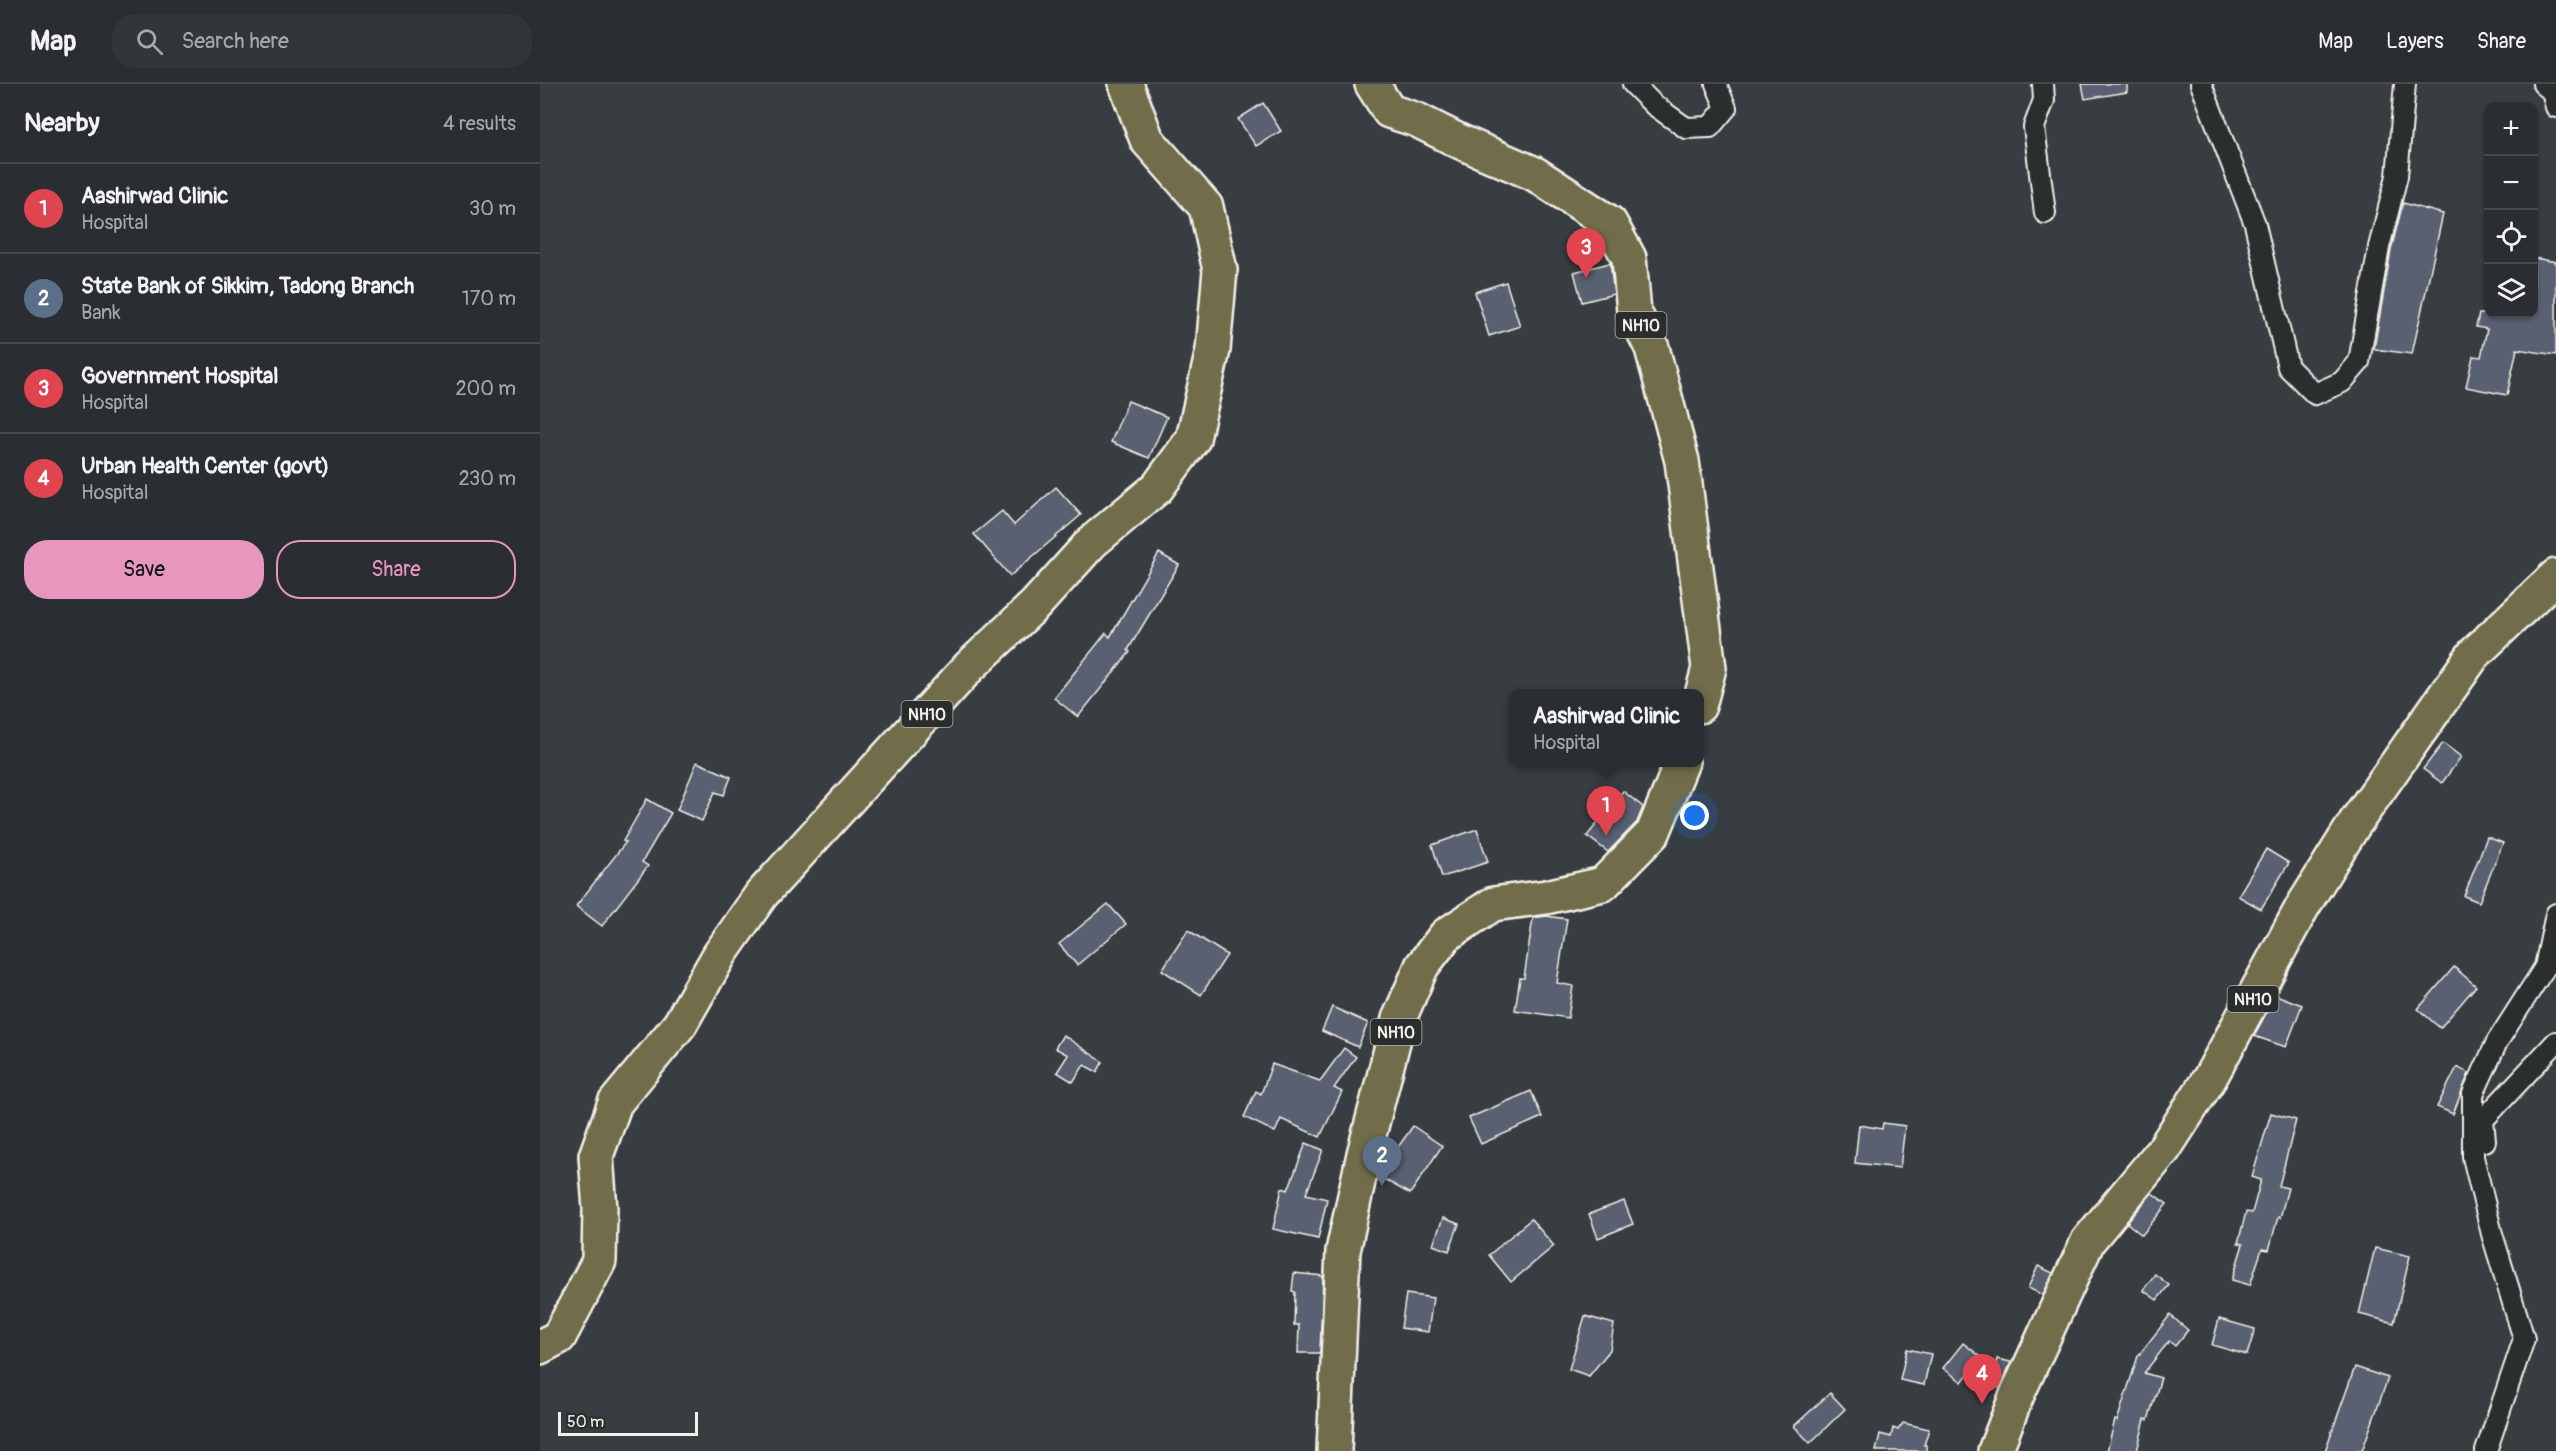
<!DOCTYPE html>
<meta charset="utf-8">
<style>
body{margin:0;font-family:Pangolin,sans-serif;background:#32363a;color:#f1f3f6}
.controls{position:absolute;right:18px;top:18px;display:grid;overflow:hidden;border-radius:12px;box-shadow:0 2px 4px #0004}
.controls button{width:54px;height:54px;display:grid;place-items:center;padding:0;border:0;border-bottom:2px solid #464a4d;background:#2a2e32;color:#f1f3f6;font:30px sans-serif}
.scale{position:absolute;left:18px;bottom:15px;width:140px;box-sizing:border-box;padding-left:6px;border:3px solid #f4f1e8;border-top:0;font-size:16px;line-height:21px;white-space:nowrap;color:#f4f1e8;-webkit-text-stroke:4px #2a2d2e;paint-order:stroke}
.you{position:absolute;left:1155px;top:732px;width:21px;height:21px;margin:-15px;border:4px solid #fff;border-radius:50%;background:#1a73e8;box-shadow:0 0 0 9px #1a73e833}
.badge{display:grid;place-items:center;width:39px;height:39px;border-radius:50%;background:#e797bd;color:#fff;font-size:20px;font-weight:700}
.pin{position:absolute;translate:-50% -50px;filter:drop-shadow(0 2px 3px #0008)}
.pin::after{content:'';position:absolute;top:32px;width:21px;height:18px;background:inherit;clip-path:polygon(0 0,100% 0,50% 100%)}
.popup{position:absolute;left:969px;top:605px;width:195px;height:78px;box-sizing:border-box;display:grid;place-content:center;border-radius:12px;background:#2a2e32;filter:drop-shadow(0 2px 4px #0005);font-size:20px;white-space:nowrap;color:#a5a8ac}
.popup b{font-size:22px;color:#f1f3f6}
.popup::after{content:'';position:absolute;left:50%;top:100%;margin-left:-12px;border:12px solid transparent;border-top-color:#2a2e32}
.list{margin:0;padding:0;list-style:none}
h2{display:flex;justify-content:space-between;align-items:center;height:78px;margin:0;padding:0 24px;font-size:26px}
h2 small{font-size:20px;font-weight:400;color:#a5a8ac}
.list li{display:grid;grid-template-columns:39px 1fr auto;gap:18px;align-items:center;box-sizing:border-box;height:90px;padding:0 24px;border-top:2px solid #464a4d}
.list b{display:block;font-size:22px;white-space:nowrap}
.list p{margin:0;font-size:20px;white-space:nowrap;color:#a5a8ac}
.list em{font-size:20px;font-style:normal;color:#a5a8ac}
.actions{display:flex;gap:12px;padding:18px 24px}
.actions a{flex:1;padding:14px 0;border:2px solid #e797bd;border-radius:24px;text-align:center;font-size:21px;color:#e797bd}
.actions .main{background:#e797bd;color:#111}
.icon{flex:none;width:33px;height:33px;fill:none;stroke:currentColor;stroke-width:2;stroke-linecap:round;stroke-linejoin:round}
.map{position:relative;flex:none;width:2016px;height:1367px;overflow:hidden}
header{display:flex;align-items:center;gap:36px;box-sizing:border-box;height:84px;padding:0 30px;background:#2a2e32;border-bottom:2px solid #464a4d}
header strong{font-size:28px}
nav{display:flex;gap:33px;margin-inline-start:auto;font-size:21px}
.search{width:420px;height:54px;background:#32363a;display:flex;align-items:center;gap:15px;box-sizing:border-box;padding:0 21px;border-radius:24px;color:#a5a8ac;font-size:22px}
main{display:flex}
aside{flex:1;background:#2a2e32}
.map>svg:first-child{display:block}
.building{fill:#586172;stroke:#f4f1e8;stroke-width:1.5}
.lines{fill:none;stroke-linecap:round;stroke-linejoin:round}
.street-casing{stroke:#f4f1e8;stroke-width:24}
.highway-casing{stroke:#f4f1e8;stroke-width:38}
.street{stroke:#2a2d2e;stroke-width:20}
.highway{stroke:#716d4b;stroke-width:33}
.labels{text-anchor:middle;stroke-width:6;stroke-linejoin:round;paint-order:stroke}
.shield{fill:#2a2d2e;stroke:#b7b6b0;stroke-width:1.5}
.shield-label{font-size:16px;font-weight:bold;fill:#f4f1e8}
</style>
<header>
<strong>Map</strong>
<div class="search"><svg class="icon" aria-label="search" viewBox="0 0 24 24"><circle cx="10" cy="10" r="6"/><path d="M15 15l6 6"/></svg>Search here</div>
<nav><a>Map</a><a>Layers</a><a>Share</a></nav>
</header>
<main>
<aside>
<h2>Nearby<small>4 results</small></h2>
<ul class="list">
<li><span class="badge" style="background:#e0444e">1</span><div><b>Aashirwad Clinic</b><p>Hospital</p></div><em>30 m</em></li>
<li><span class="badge" style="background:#5c6f8a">2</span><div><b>State Bank of Sikkim, Tadong Branch</b><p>Bank</p></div><em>170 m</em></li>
<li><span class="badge" style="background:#e0444e">3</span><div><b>Government Hospital</b><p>Hospital</p></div><em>200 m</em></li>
<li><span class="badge" style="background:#e0444e">4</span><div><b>Urban Health Center (govt)</b><p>Hospital</p></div><em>230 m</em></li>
</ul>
<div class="actions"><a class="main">Save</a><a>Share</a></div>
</aside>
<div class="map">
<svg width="2016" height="1367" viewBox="0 0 2016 1367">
<rect width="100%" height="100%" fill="#383d42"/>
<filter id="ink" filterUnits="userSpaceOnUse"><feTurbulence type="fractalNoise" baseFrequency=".0167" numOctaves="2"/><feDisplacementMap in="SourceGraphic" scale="12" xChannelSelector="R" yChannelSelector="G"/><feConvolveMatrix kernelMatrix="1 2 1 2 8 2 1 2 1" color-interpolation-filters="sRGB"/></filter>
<g filter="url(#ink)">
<g class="building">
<path d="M 1542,0 L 1587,0 L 1587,8 L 1545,15 Z"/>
<path d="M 723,19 L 741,47 L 716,62 L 698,35 Z"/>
<path d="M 1863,119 L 1903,130 L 1872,270 L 1834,265 L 1851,166 Z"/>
<path d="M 1994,174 L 2016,178 L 2016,271 L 1977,265 L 1967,311 L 1926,303 L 1933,272 L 1941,273 L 1947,245 L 1936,243 L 1939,230 L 1994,230 Z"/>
<path d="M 1070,179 L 1074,210 L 1042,218 L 1034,188 Z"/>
<path d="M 966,198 L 980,242 L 949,252 L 935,208 Z"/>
<path d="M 588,317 L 627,333 L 609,374 L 571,358 Z"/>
<path d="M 516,403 L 541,431 L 470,492 L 434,450 L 462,427 L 474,441 Z"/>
<path d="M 619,469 L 639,481 L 588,566 L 590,568 L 538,633 L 514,614 L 566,549 L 570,553 Z"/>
<path d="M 1903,659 L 1921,673 L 1902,699 L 1883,685 Z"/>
<path d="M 157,678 L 191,693 L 184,711 L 175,708 L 162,737 L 137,726 Z"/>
<path d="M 1083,707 L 1103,723 L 1097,738 L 1068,768 L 1047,752 Z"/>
<path d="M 107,715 L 131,729 L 102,778 L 108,782 L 62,842 L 36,822 L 86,758 L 83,757 Z"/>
<path d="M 937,745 L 948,778 L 902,793 L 892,761 Z"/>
<path d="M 1947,753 L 1963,759 L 1939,818 L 1924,812 Z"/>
<path d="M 1726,765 L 1749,779 L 1721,825 L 1698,812 Z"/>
<path d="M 568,820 L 586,840 L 537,881 L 519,860 Z"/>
<path d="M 1006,832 L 1027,835 L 1017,899 L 1033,902 L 1028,934 L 975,926 L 980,894 L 984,894 L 993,834 Z"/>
<path d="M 648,846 L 687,871 L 661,911 L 622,886 Z"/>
<path d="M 1914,883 L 1936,902 L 1900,944 L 1878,925 Z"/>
<path d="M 1736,911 L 1762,921 L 1746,963 L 1714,952 Z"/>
<path d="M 792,923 L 828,939 L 818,963 L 782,947 Z"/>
<path d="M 523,951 L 563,978 L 557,988 L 544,981 L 533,998 L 517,988 L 528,971 L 515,964 Z"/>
<path d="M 804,964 L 816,973 L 794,1004 L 802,1008 L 780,1053 L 741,1035 L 735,1048 L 704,1033 L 716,1007 L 721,1010 L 732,980 L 780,997 Z"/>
<path d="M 1917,983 L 1929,989 L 1913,1030 L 1897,1023 Z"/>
<path d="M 991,1007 L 1002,1033 L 941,1060 L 929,1034 Z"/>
<path d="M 1731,1029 L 1756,1036 L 1739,1102 L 1748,1104 L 1740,1134 L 1738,1133 L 1729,1166 L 1722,1165 L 1710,1201 L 1692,1196 L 1703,1160 L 1698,1159 L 1706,1128 L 1712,1129 L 1721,1096 L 1712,1093 Z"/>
<path d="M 1343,1039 L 1365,1042 L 1360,1084 L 1315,1079 L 1319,1041 L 1342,1045 Z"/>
<path d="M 873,1042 L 902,1062 L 870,1110 L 838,1092 L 846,1070 L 851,1073 Z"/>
<path d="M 766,1059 L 783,1066 L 766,1110 L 787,1115 L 778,1155 L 733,1145 L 742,1104 L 748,1106 Z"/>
<path d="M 1612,1109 L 1627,1120 L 1602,1151 L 1587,1139 Z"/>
<path d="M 1084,1117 L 1093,1140 L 1058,1154 L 1049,1130 Z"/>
<path d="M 903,1134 L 919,1140 L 909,1167 L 893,1161 Z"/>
<path d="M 991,1135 L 1014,1162 L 971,1198 L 949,1171 Z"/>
<path d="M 1835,1164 L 1870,1172 L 1854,1239 L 1819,1230 Z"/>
<path d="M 1498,1182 L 1513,1189 L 1503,1211 L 1488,1204 Z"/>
<path d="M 754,1189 L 783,1192 L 780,1269 L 758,1269 L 759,1241 L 754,1241 L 755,1208 L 752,1207 Z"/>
<path d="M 1615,1190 L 1629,1201 L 1617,1216 L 1603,1206 Z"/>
<path d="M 866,1210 L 893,1214 L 888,1248 L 861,1244 Z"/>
<path d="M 1630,1231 L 1648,1246 L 1635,1262 L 1629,1257 L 1604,1289 L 1621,1294 L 1608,1336 L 1605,1335 L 1597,1367 L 1567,1367 L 1575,1336 L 1577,1337 L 1598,1272 Z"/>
<path d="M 1045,1232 L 1074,1240 L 1070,1266 L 1049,1292 L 1029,1285 Z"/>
<path d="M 1679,1235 L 1715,1245 L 1707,1271 L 1672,1261 Z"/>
<path d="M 1423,1259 L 1441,1273 L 1422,1298 L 1403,1284 Z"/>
<path d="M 1367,1265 L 1391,1270 L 1384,1301 L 1360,1296 Z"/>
<path d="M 1457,1275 L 1471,1278 L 1460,1304 L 1450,1301 Z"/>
<path d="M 1815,1283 L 1848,1294 L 1822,1367 L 1785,1367 Z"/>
<path d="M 1290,1309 L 1305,1325 L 1270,1359 L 1254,1342 Z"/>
<path d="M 1363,1339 L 1389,1345 L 1384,1361 L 1386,1361 L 1386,1367 L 1336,1367 L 1340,1350 L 1351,1353 L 1353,1344 L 1358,1346 Z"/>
</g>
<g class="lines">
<g class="street-casing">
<g id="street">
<path d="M 1093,0 L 1114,21 L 1146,44 L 1170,43 L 1186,24 L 1176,0"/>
<path d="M 1503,0 L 1504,16 L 1494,43 L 1505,129"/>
<path d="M 1661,0 L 1715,140 L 1748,283 L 1775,310 L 1802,298 L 1819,278 L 1839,163 L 1857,92 L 1865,0"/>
<path d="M 2003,0 L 2012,7 L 2016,23"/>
<path d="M 1945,1057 L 1943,1036 L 2016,958"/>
<path d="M 1946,1367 L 1984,1255 L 1952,1150 L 1933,1073 L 1933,1010 L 1957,958 L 2005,883 L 2016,830"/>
</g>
</g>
<g class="highway-casing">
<g id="highway">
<path d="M 832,0 L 849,27 L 877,36 L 921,58 L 995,90 L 1070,139 L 1089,174 L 1094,228 L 1112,264 L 1142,377 L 1169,584 L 1159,622"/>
<path d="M 0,1263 L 19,1253 L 59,1177 L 60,1125 L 56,1072 L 75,1019 L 140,940 L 180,870 L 221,811 L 429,583 L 495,521 L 552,458 L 617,404 L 653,355 L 673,266 L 680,186 L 666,123 L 607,56 L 586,0"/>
<path d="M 794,1367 L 803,1167 L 824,1070 L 859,935 L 882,882 L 906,851 L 953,820 L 1006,813 L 1063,800 L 1113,749 L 1142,678"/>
<path d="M 1455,1367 L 1477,1311 L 1548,1157 L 1624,1065 L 1671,992 L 1763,822 L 1815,739 L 1934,570 L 2016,492"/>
</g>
</g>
<use href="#street" class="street"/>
<use href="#highway" class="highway"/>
</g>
</g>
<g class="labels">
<g class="shield">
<rect x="1075.5" y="228" width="51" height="26" rx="4.5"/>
<rect x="361.5" y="617" width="51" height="26" rx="4.5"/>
<rect x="1687.5" y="902" width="51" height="26" rx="4.5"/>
<rect x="830.5" y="935" width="51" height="26" rx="4.5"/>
</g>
<g class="shield-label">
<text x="1101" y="247">NH10</text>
<text x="387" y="636">NH10</text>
<text x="1713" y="921">NH10</text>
<text x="856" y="954">NH10</text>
</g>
</g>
</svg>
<div class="controls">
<button>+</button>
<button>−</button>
<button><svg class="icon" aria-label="locate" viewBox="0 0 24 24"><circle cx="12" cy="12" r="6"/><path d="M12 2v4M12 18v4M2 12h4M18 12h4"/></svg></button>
<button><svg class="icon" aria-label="layers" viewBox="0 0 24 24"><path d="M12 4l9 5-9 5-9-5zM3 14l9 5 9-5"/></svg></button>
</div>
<div class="scale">50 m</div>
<div class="you"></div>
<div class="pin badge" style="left:1066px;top:752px;background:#e0444e">1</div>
<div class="popup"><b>Aashirwad Clinic</b>Hospital</div>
<div class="pin badge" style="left:842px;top:1102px;background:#5c6f8a">2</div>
<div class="pin badge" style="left:1046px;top:194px;background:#e0444e">3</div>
<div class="pin badge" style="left:1442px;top:1320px;background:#e0444e">4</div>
</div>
</main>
